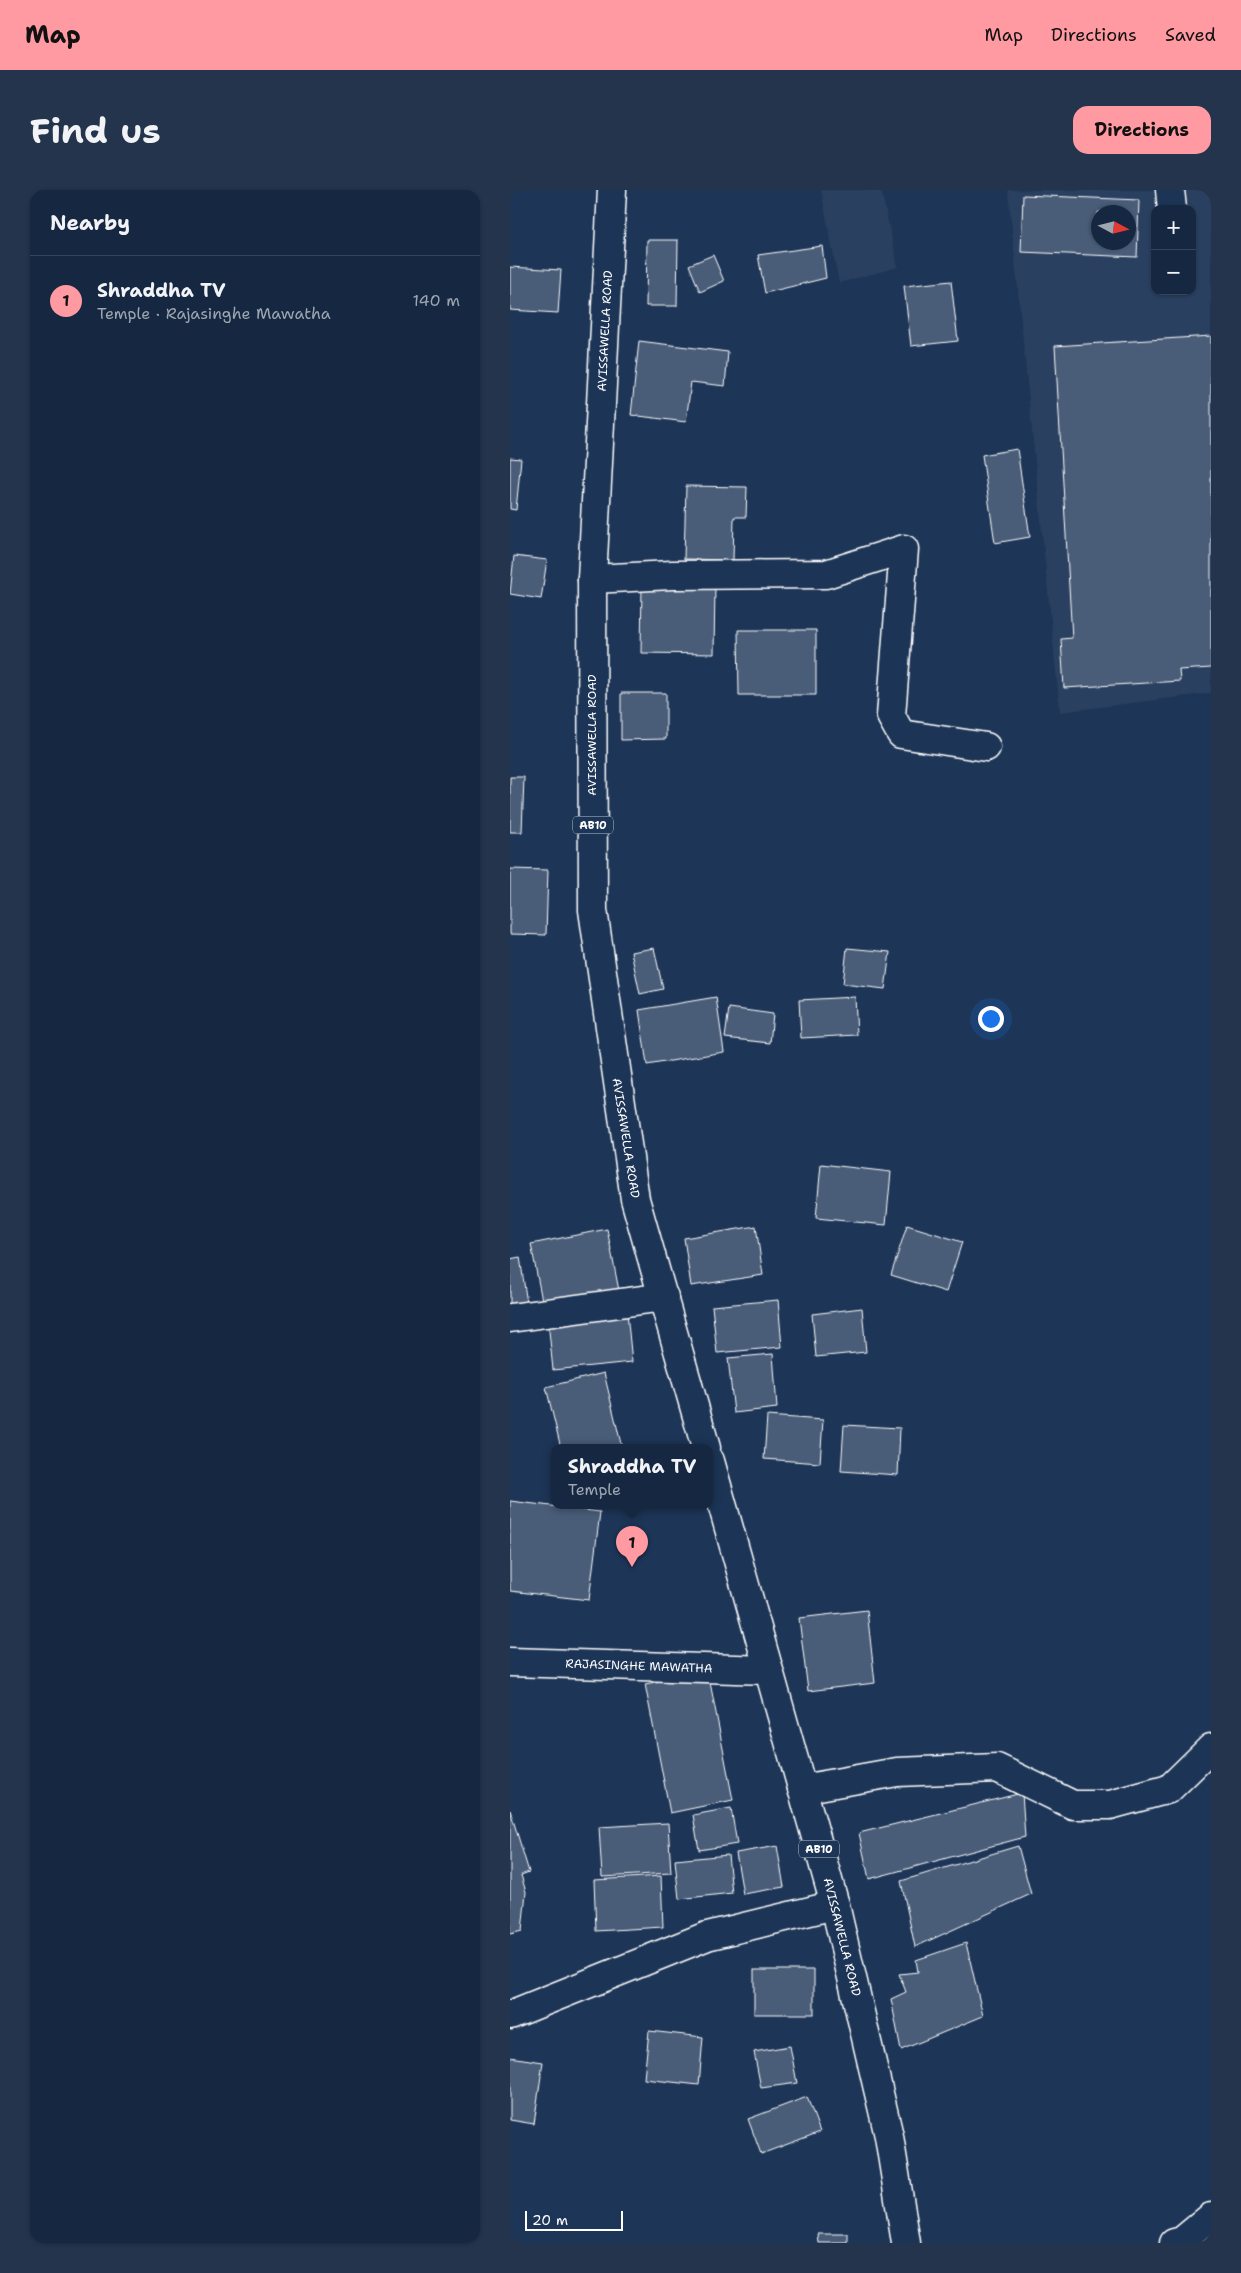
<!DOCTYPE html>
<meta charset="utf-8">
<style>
body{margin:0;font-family:"Shantell Sans",sans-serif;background:#23344c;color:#f1f3f6}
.controls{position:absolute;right:15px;top:15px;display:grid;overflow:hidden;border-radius:10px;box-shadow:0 1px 4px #0004}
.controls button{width:45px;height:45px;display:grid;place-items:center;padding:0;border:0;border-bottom:1px solid #35445a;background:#162841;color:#f1f3f6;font:25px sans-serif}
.compass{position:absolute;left:581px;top:15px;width:45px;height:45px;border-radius:50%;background:#162841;box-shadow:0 1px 4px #0004;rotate:97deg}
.scale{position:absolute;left:15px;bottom:12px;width:98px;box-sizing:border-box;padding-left:5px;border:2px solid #fff;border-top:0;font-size:14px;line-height:18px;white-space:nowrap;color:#fff;-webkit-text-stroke:4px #1d3557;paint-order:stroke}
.you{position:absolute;left:480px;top:828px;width:18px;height:18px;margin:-12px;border:4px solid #fff;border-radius:50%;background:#1a73e8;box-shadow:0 0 0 8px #1a73e833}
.badge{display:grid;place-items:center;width:32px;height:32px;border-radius:50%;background:#ff9aa2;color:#111;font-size:16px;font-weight:700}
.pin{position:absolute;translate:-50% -41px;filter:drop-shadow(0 1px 2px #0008)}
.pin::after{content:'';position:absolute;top:26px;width:18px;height:15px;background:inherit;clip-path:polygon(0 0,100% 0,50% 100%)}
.popup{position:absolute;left:41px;top:1254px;width:162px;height:65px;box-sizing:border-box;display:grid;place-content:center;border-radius:10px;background:#162841;filter:drop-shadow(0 1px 4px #0005);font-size:16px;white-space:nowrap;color:#9ea6b1}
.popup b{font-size:19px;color:#f1f3f6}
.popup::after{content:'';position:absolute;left:50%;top:100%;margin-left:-10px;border:10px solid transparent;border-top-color:#162841}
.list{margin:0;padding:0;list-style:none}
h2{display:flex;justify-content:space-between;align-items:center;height:65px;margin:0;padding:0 20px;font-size:21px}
h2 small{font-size:16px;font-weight:400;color:#9ea6b1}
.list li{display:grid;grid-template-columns:32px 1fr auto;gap:15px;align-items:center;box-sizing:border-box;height:90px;padding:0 20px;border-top:1px solid #35445a}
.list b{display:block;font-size:19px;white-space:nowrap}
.list p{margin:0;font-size:16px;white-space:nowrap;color:#9ea6b1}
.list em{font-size:16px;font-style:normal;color:#9ea6b1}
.map{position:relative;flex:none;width:701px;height:2053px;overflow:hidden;border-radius:15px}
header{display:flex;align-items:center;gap:30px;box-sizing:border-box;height:70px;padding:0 25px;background:#ff9aa2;color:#111}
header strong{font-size:24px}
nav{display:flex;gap:28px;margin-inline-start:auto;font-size:18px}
.intro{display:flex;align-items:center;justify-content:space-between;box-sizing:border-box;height:120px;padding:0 30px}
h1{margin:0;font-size:35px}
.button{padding:12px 22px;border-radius:15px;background:#ff9aa2;color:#111;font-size:18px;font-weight:700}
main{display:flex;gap:30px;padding:0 30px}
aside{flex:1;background:#162841;border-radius:15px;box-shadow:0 1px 4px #0004}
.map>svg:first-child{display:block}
.built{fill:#2a4161;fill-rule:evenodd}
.building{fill:#4a5d79;stroke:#fff;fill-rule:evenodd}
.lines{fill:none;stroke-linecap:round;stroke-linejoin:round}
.minor-casing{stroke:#fff;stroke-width:31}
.tertiary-casing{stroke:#fff;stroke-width:31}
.primary-casing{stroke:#fff;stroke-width:31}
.minor{stroke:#1d3557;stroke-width:28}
.tertiary{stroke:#1d3557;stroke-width:28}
.primary{stroke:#1d3557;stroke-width:28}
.labels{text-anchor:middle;stroke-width:5;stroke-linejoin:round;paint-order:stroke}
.shield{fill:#1d3557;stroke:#bbc2cd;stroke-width:1}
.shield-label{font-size:11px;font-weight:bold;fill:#fff}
.street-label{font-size:12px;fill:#fff;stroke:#1d3557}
</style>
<header>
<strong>Map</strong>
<nav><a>Map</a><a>Directions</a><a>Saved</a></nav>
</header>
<div class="intro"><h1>Find us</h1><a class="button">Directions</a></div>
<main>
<aside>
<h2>Nearby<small></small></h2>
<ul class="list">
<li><span class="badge">1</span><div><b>Shraddha TV</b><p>Temple · Rajasinghe Mawatha</p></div><em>140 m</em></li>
</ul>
</aside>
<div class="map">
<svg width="701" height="2053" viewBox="0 0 701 2053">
<rect width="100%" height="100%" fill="#1d3557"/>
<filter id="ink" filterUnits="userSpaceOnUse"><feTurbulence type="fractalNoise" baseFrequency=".02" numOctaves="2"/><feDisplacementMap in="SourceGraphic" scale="10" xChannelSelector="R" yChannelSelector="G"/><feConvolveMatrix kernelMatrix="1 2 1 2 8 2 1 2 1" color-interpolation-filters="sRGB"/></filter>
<g filter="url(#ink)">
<g class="built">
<path d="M 311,0 L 371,0 L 388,77 L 329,93 Z"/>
<path d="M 498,0 L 701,0 L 701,503 L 550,522 ZM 645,19 L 682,19 L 682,101 L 645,101 ZM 588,22 L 618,22 L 618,52 L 588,52 Z"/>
</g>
<g class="building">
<path d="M 513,5 L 629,10 L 627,67 L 511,62 ZM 588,22 L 618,22 L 618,52 L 588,52 Z"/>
<path d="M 137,50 L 168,50 L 167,116 L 136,116 Z"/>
<path d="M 312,56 L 316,88 L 255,103 L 248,65 Z"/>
<path d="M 203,65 L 214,91 L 190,102 L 179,75 Z"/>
<path d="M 0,77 L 51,80 L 48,123 L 0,120 Z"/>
<path d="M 441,91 L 448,151 L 401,156 L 394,96 Z"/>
<path d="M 701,146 L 701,478 L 669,480 L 670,491 L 554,498 L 551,449 L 562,448 L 545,156 Z"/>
<path d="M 129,151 L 218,162 L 215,196 L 181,192 L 176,232 L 121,225 Z"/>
<path d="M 507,259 L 520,347 L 485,353 L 472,265 Z"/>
<path d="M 0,268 L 11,269 L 6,320 L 0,319 Z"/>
<path d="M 176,296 L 237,297 L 236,327 L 224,327 L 223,370 L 174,369 Z"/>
<path d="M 4,366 L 37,370 L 31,409 L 0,404 Z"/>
<path d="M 132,395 L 205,395 L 204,464 L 131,463 Z"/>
<path d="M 228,440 L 306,440 L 306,505 L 229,505 Z"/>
<path d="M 111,503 L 156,503 L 156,549 L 111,550 Z"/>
<path d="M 0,587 L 14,587 L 12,642 L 0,642 Z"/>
<path d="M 0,679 L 38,680 L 36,745 L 0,744 Z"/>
<path d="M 144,758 L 153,799 L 130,804 L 121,762 Z"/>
<path d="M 337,758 L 380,762 L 375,799 L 333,794 Z"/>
<path d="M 206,807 L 214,862 L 137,875 L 129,820 Z"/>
<path d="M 345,807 L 347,845 L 291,848 L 289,810 Z"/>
<path d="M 219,818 L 263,824 L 260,853 L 215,848 Z"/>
<path d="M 311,974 L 381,982 L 376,1035 L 306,1028 Z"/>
<path d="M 397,1035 L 452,1052 L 436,1102 L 381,1085 Z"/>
<path d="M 246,1036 L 253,1085 L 181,1096 L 174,1048 Z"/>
<path d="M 97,1039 L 110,1106 L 34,1121 L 21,1054 Z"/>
<path d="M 10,1067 L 18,1120 L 0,1122 L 0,1069 Z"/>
<path d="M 268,1110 L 272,1157 L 207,1163 L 202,1116 Z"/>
<path d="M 352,1118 L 356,1162 L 306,1167 L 302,1124 Z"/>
<path d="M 117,1123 L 122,1172 L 43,1180 L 38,1131 Z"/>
<path d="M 263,1164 L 267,1218 L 224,1223 L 218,1168 Z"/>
<path d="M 94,1183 L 112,1258 L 51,1258 L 36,1197 Z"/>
<path d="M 257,1226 L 313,1230 L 310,1273 L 254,1269 Z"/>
<path d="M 334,1235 L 390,1238 L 388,1285 L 331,1281 Z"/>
<path d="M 0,1311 L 90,1322 L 79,1410 L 0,1401 Z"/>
<path d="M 357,1420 L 365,1493 L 298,1501 L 289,1428 Z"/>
<path d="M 198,1482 L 223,1610 L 160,1623 L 135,1494 Z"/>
<path d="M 512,1603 L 515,1647 L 359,1689 L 349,1643 Z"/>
<path d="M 221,1618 L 227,1654 L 189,1660 L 183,1625 Z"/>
<path d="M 0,1620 L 19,1682 L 11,1685 L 16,1702 L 12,1741 L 0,1744 Z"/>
<path d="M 158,1633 L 161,1683 L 92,1687 L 89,1637 Z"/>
<path d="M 267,1656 L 274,1697 L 233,1704 L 226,1663 Z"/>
<path d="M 508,1656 L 521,1704 L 405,1757 L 391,1691 Z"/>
<path d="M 218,1665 L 222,1703 L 169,1709 L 165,1670 Z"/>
<path d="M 151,1686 L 153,1737 L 86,1741 L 84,1690 Z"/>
<path d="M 456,1753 L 473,1826 L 391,1860 L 381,1809 L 396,1802 L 389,1784 L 408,1782 L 406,1770 Z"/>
<rect x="244" y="1780" width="60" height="44"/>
<path d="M 139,1841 L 193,1847 L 189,1895 L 134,1889 Z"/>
<path d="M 280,1856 L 287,1893 L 251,1898 L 244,1862 Z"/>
<path d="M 0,1867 L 33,1872 L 24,1934 L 0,1930 Z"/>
<path d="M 297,1907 L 310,1942 L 251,1964 L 238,1929 Z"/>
<path d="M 308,2044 L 338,2044 L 338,2053 L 309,2053 Z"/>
</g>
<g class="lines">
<g class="minor-casing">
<g id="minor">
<path d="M 660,0 L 662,19"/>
<path d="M 82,389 L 162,385 L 316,384 L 394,359 L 381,526 L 391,544 L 476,557"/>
<path d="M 0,1128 L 154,1107"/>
<path d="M 292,1599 L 387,1582 L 487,1578 L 563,1615 L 600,1615 L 659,1599 L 701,1558"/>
<path d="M 0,1825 L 197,1746 L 325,1715"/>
<path d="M 664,2053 L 672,2051 L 701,2027"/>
</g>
</g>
<g class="tertiary-casing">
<path id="tertiary" d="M 0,1472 L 258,1480"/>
</g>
<g class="primary-casing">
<g id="primary">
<path d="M 102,0 L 82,389 L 83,720 L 125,1009 L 196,1258"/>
<path d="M 200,1271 L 325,1715 L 379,1946 L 396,2053"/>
</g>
</g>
<use href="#minor" class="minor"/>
<use href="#tertiary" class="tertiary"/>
<use href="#primary" class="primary"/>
</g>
</g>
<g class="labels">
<g class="shield">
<rect x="63" y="626.5" width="40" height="17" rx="4"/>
<rect x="289" y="1650.5" width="40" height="17" rx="4"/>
</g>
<g class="shield-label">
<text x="83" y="639">AB10</text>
<text x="309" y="1663">AB10</text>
</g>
<g class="street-label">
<text transform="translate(95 141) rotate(-87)" y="4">AVISSAWELLA ROAD</text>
<text transform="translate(82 545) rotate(-90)" y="4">AVISSAWELLA ROAD</text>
<text transform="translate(116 948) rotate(81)" y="4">AVISSAWELLA ROAD</text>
<text transform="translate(129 1476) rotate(2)" y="4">RAJASINGHE MAWATHA</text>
<text transform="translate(332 1747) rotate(76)" y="4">AVISSAWELLA ROAD</text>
</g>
</g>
</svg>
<div class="controls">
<button>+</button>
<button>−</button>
</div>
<svg class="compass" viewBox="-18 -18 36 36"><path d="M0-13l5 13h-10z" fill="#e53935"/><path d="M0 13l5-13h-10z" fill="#9ea6b1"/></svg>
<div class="scale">20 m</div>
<div class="you"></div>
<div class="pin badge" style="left:122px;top:1377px">1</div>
<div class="popup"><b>Shraddha TV</b>Temple</div>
</div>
</main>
